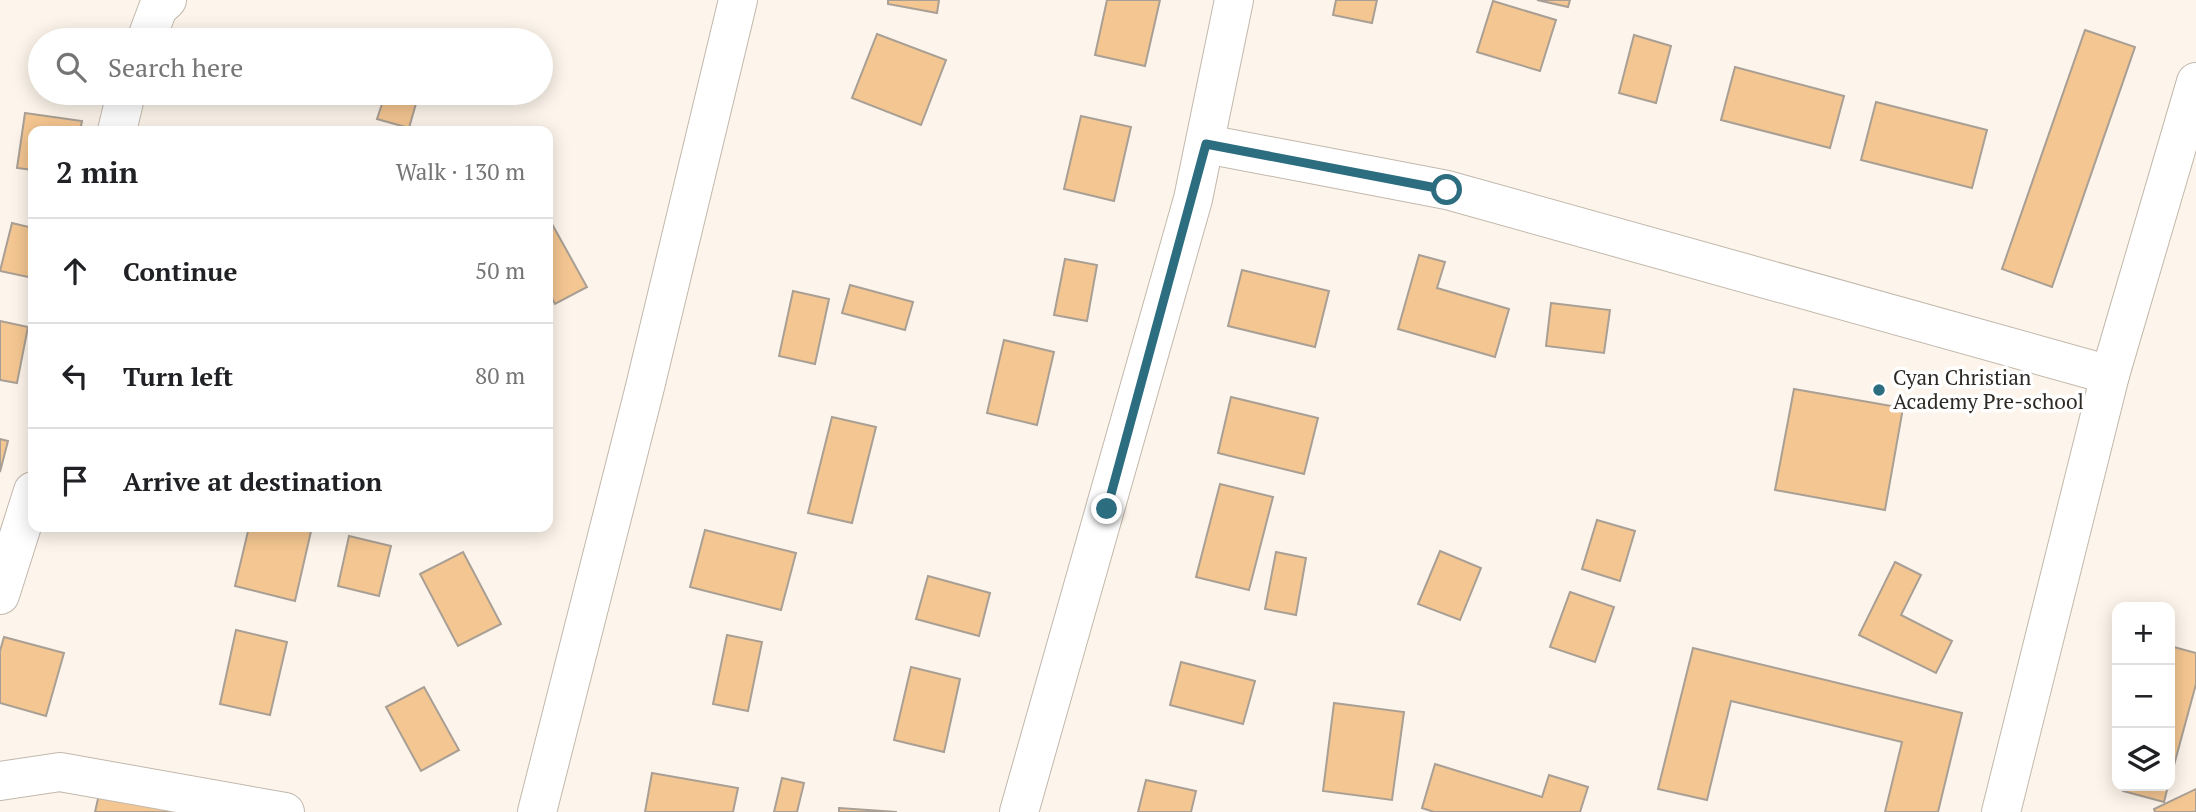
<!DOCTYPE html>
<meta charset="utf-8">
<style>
body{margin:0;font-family:"PT Serif",serif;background:#f2f2f2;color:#202124}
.controls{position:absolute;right:21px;bottom:21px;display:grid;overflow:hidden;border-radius:14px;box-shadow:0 4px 18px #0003}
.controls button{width:63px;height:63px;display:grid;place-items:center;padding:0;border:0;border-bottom:2px solid #e0e0e0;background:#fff;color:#202124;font:35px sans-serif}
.stop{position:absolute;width:21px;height:21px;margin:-16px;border:5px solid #2c6d80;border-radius:50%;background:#fff}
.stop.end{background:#2c6d80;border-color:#fff;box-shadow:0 2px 7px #0008}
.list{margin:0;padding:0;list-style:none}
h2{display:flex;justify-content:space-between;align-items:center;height:91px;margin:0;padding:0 28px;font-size:30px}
h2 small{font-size:23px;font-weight:400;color:#757577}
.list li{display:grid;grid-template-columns:46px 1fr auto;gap:21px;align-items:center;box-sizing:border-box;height:105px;padding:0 28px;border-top:2px solid #e0e0e0}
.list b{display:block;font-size:26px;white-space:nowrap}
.list em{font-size:23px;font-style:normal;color:#757577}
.icon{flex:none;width:38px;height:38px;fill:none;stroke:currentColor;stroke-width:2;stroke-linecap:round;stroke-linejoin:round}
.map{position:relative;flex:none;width:2196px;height:812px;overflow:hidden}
.search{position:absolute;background:#fff;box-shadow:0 4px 18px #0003;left:28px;top:28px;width:525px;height:77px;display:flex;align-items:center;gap:18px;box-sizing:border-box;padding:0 24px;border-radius:38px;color:#757577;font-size:26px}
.panel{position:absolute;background:#fff;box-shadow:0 4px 18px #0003;left:28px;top:126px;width:525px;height:406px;border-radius:14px}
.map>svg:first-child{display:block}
.building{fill:#f4c691;stroke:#a99f94;stroke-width:2}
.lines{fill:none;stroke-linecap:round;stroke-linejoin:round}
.minor-casing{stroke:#c2b8ac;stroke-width:40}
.minor{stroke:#fff;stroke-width:38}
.route{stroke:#2c6d80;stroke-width:9}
.poi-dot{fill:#2c6d80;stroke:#fff;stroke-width:2.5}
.labels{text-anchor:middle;stroke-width:7;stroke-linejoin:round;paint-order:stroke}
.poi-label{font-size:21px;fill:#2d2925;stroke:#fff;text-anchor:start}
</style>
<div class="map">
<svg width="2196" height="812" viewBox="0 0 2196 812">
<rect width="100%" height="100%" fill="#fdf5eb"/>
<g class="building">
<path d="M 888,0 L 939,0 L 937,13 L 888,4 Z"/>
<path d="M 1107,0 L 1160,0 L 1145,66 L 1095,55 Z"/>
<path d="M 1336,0 L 1377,0 L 1372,23 L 1333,15 Z"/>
<path d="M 1537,0 L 1570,0 L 1568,7 Z"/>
<path d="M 1493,1 L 1556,20 L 1540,71 L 1477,52 Z"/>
<path d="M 2085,30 L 2135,47 L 2052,287 L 2002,269 Z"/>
<path d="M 877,34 L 946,60 L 921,125 L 852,98 Z"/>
<path d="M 1634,35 L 1671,46 L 1656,103 L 1619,93 Z"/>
<path d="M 1735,67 L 1844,96 L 1830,148 L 1721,120 Z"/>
<path d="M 364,93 L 419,93 L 409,128 L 377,119 L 384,98 Z"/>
<path d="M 1876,102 L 1987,130 L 1972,188 L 1861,160 Z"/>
<path d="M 25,113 L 82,121 L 80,131 L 33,131 L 33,170 L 17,168 Z"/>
<path d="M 1081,116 L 1131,127 L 1114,201 L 1064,189 Z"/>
<path d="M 12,223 L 33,228 L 33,278 L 0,271 Z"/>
<path d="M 552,224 L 587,287 L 555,304 L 548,291 L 548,226 Z"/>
<path d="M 1419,255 L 1445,262 L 1437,288 L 1509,309 L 1495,357 L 1398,329 Z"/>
<path d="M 1065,259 L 1097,265 L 1087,321 L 1054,315 Z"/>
<path d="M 1242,270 L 1329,291 L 1315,347 L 1228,326 Z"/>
<path d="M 850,285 L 913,302 L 905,330 L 842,313 Z"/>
<path d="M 793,291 L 829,299 L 815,364 L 779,356 Z"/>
<path d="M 1551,303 L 1610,310 L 1604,353 L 1546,346 Z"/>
<path d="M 0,321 L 28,327 L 17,383 L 0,380 Z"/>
<path d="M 1004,340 L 1054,352 L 1037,425 L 987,413 Z"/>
<path d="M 1794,389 L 1903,408 L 1885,510 L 1775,490 Z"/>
<path d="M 1231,397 L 1318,418 L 1304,474 L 1218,453 Z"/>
<path d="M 832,417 L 876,427 L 852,523 L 808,513 Z"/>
<path d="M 0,439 L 8,441 L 0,472 Z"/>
<path d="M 1220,484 L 1273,497 L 1249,590 L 1196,577 Z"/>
<path d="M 1597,520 L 1635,531 L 1620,581 L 1582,569 Z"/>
<path d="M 249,527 L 312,527 L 295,601 L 235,586 Z"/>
<path d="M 705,530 L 796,553 L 781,610 L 690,587 Z"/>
<path d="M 349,536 L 391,546 L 379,596 L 338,586 Z"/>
<path d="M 1440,551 L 1481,568 L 1460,620 L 1418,604 Z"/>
<path d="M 463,552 L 501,624 L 458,646 L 420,574 Z"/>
<path d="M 1276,552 L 1306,558 L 1296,615 L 1265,609 Z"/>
<path d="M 1895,562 L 1921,575 L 1901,615 L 1952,641 L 1936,673 L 1859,635 Z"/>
<path d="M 928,576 L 990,593 L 979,636 L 916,619 Z"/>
<path d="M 1570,592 L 1614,607 L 1595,662 L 1550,647 Z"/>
<path d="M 236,630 L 287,642 L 270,715 L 220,704 Z"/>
<path d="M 727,635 L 762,642 L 748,711 L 713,704 Z"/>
<path d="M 4,637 L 64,653 L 46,716 L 0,703 L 0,651 Z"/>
<path d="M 2170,646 L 2196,653 L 2196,684 L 2170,780 Z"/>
<path d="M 1693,648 L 1962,713 L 1938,812 L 1885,812 L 1902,742 L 1731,701 L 1707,800 L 1658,789 Z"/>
<path d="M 1181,662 L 1255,681 L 1243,724 L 1170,705 Z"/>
<path d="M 911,667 L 960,679 L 944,752 L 894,740 Z"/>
<path d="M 424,687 L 459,750 L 421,771 L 386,707 Z"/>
<path d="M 1334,703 L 1404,712 L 1392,800 L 1323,791 Z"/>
<path d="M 1435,764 L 1542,797 L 1549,775 L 1588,787 L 1580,812 L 1434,812 L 1422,808 Z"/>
<path d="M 652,773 L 738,788 L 733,812 L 645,812 Z"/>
<path d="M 782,778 L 804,783 L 797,812 L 774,812 Z"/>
<path d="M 1146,780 L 1196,791 L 1191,812 L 1138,812 Z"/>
<path d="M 102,781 L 192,812 L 95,812 Z"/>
<path d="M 2124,786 L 2168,786 L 2164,802 L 2123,791 Z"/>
<path d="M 2196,789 L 2196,812 L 2155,812 L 2154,809 Z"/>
<path d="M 839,808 L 897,812 L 839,812 Z"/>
</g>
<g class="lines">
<g class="minor-casing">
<g id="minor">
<path d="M 146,40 L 158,8 L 167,0"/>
<path d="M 117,131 L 126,93"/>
<path d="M 1206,144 L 1447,190 L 2110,375"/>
<path d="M 0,595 L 33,491"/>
<path d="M 0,781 L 60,772 L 285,812"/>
<path d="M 537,812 L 644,391 L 738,0"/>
<path d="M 1019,812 L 1193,199 L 1234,0"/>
<path d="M 2001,812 L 2110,375 L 2196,82"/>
</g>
</g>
<use href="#minor" class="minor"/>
</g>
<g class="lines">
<path class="route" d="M 1107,509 L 1206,144 L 1447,190"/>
</g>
<circle class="poi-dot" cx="1879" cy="390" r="7"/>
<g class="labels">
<g class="poi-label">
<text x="1893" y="385">Cyan Christian<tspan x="1893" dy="24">Academy Pre-school</tspan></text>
</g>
</g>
</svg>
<div class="controls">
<button>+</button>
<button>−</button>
<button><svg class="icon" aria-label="layers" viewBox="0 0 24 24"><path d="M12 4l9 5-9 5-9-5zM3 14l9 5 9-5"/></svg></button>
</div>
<div class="stop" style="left:1447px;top:190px"></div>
<div class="stop end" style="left:1107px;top:509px"></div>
<div class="search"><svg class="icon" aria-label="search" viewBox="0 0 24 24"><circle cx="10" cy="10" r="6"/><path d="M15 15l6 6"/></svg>Search here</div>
<section class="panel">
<h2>2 min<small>Walk · 130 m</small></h2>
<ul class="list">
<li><svg class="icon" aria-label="ahead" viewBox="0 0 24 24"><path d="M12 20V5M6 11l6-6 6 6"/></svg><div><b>Continue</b></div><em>50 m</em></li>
<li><svg class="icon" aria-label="left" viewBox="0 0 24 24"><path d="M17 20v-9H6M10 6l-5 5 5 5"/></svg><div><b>Turn left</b></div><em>80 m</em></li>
<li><svg class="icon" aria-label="arrive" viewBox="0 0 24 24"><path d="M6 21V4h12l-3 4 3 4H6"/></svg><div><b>Arrive at destination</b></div></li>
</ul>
</section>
</div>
